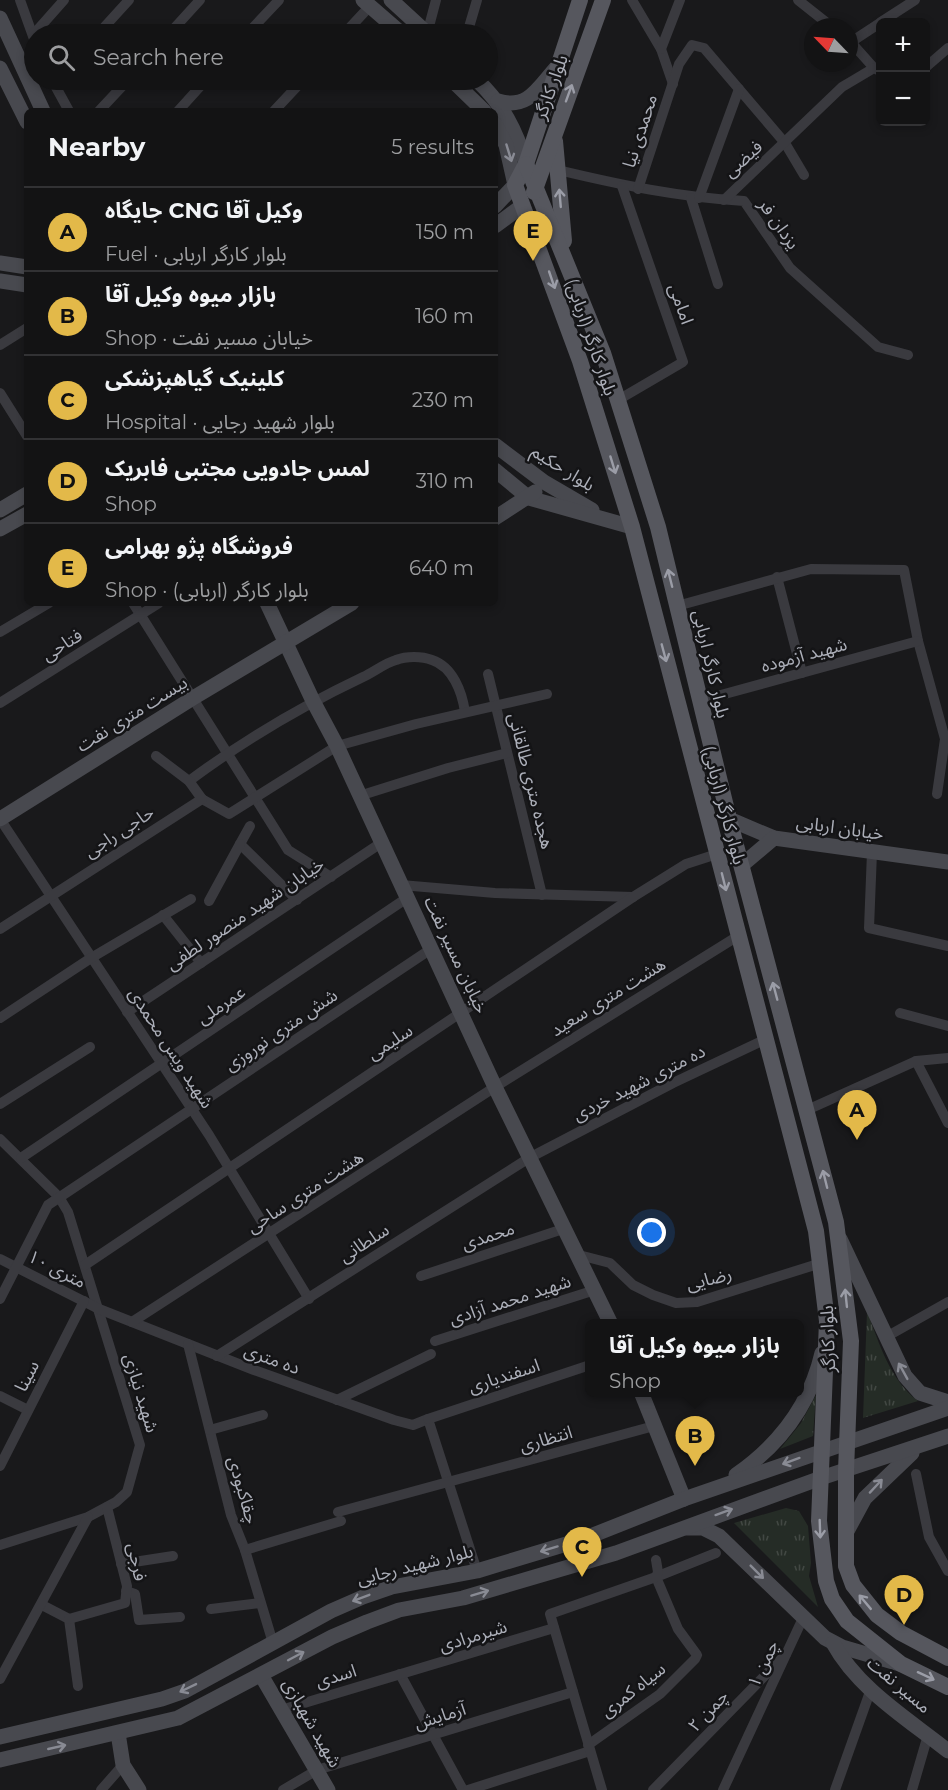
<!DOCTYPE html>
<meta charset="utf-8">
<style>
body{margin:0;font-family:Montserrat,"Noto Sans Arabic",sans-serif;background:#1c1c1d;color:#f1f3f6}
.controls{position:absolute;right:18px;top:18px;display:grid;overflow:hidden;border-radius:9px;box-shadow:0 3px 9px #0003}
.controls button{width:54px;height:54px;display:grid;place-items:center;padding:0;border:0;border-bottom:2px solid #323234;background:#131314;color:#f1f3f6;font:30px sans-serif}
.compass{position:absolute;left:804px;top:18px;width:54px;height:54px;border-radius:50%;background:#131314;box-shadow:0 3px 9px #0003;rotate:295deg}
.you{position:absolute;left:652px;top:1233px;width:21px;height:21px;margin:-15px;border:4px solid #fff;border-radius:50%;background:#1a73e8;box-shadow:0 0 0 9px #1a73e833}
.badge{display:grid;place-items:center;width:39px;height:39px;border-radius:50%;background:#e3b949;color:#111;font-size:20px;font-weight:700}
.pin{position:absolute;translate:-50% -50px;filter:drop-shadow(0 2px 3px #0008)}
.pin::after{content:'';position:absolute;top:32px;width:21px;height:18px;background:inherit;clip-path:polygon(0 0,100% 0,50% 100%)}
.popup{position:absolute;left:585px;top:1319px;width:219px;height:78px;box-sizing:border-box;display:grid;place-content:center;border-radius:9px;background:#131314;filter:drop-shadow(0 2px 4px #0005);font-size:20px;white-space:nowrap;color:#9d9ea0}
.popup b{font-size:22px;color:#f1f3f6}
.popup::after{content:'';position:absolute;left:50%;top:100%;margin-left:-12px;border:12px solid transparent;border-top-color:#131314}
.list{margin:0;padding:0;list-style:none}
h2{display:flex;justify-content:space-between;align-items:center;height:78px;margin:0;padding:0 24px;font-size:26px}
h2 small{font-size:20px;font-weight:400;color:#9d9ea0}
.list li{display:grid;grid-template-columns:39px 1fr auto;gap:18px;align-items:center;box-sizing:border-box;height:84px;padding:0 24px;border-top:2px solid #323234}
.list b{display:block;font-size:22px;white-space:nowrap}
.list p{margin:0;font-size:20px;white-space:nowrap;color:#9d9ea0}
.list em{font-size:20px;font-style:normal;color:#9d9ea0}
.icon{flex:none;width:33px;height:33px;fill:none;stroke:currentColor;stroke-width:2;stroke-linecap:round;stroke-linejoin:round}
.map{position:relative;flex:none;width:948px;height:1790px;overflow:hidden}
.search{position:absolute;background:#131314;box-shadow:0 3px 9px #0003;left:24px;top:24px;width:474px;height:66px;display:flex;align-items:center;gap:15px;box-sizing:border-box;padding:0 21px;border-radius:33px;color:#9d9ea0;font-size:22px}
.panel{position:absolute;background:#131314;box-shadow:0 3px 9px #0003;left:24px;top:108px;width:474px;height:498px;border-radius:9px}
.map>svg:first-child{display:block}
.grass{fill:url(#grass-tufts)}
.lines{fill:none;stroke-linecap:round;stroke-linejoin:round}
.street{stroke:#3a3a3f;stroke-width:10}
.secondary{stroke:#48494f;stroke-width:15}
.primary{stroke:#56575e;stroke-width:16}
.oneway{stroke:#9b9da7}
.oneway2{stroke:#898b94}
.labels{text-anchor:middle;stroke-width:5;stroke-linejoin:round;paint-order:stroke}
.street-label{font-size:18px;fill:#acafb9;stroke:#141416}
</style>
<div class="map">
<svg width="948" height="1790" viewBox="0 0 948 1790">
<defs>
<pattern id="grass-tufts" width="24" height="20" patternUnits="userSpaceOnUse" patternTransform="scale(1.5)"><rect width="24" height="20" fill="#252c26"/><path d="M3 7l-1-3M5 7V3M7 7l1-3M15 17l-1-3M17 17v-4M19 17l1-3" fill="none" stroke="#424843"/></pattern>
</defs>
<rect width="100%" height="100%" fill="#19191b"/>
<g class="grass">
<path d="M 867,1312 C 880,1344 889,1379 918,1401 L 863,1418 Z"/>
<path d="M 816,1395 L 813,1436 L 780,1449 L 801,1423 Z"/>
<path d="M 786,1508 L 799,1511 L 808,1526 L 811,1563 L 809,1576 L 818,1607 L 734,1523 Z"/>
</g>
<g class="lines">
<g class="street">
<path d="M 20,0 L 34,39"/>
<path d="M 632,0 L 661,49 L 673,84"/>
<path d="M 798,0 L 832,27"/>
<path d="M 881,22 L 915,0"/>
<path d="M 98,34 L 129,0"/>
<path d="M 169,34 L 200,0"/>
<path d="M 247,34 L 279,0"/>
<path d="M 344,34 L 370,6"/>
<path d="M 427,34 L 436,0"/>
<path d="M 467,34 L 477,0"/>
<path d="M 33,35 L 64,0"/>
<path d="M 849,40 L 874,68"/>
<path d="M 851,42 L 880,23"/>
<path d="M 661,49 L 680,0"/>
<path d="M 926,67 L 948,48"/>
<path d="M 52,80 L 69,111"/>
<path d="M 99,111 L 128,80"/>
<path d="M 178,111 L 206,80"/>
<path d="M 274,111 L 303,80"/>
<path d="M 558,170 C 621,185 678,197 744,201 L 790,268 L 878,347 L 908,355"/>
<path d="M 638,189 L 679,64 L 692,45 L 704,48 L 785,143 L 804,175"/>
<path d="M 691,198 L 718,284"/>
<path d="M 699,198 L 739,89"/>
<path d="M 724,200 L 842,87 L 874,68 L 880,71"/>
<path d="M 0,345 L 27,328"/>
<path d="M 0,393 L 27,436"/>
<path d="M 618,400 L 683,362 L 622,186"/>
<path d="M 777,577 L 802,673"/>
<path d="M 133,603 L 288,850 L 331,877"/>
<path d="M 677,606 L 811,569 L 904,570 L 918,641 L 945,739 L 937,794"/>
<path d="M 0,632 L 49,603"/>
<path d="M 488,674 L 542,895"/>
<path d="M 699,701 L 918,641"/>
<path d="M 0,703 L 159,603"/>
<path d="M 189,781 C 244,740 302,706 363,677 C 374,672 385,663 396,660 C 406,656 422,656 432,660 C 453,667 462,692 465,712"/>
<path d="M 359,796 L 448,768 L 507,753"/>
<path d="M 202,799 L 229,814 L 337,746 L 416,724 L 547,694"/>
<path d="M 0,819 L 209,1135 L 309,1299"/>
<path d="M 250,826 L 240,844 L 297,900"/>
<path d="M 872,852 L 869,928 L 948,946"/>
<path d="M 401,885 L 495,893 L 633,897"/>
<path d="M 209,901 L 240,844"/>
<path d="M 163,915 L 201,963"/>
<path d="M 0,929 L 202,799 L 189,781 L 156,756"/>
<path d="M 127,1012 L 381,843"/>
<path d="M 900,1013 L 948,1026"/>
<path d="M 0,1018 L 91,958 L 191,899"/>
<path d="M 916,1061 L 948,1123"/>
<path d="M 0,1104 L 90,1047"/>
<path d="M 807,1110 L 916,1061 L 948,1058"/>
<path d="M 0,1139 L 59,1197 L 68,1212 L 140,1445 L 127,1492 L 116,1502 L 88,1517 L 0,1545"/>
<path d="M 21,1158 L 407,898"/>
<path d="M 579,1255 L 610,1263 L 633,1285 L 653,1295 L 676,1303 L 697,1302 L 821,1263"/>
<path d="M 0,1259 L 99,1309 L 254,1370 L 394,1420 L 413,1425 L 428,1419 L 477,1571"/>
<path d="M 85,1265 L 633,897 L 686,864 L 717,854"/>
<path d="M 421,1276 L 566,1228"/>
<path d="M 0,1299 L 48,1205 L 431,949"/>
<path d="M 132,1322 L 495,1087 L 738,936"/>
<path d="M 886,1337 L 948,1302"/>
<path d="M 435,1341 L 595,1290"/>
<path d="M 188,1344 L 231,1515 L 245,1550 L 273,1643"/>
<path d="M 217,1356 L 529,1158 L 673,1083 L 764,1040"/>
<path d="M 0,1396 L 28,1410"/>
<path d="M 337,1400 L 431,1354"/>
<path d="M 428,1419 L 590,1365"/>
<path d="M 210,1430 L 263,1415"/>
<path d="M 0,1466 L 84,1301"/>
<path d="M 916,1474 L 929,1537 L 948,1571"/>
<path d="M 338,1512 L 654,1426"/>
<path d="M 245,1550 L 341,1521"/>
<path d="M 121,1564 L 173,1556"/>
<path d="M 126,1591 L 135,1594 L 139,1620 L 180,1617"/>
<path d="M 42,1605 L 69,1619 L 78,1686"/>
<path d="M 211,1609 L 260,1603"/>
<path d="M 69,1619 L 125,1603 L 127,1586 L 107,1507"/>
<path d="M 400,1674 L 463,1790"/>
<path d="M 0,1679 L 88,1517"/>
<path d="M 281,1710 L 554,1628"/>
<path d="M 588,1745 L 660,1694 L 695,1659 L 697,1655 L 678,1629 L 656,1577 L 716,1553"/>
<path d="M 101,1790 L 123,1765"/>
<path d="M 283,1790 L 317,1770 L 573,1692"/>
<path d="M 468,1790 L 590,1751"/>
<path d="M 602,1790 L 550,1614 L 656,1577 L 658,1572 L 656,1560"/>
<path d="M 653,1790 L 786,1654"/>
<path d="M 723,1790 L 803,1618"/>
<path d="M 835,1790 L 871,1689"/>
<path d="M 912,1790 L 928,1735"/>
</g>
<g class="secondary">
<path d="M 363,0 L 402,34"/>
<path d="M 391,0 L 428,34"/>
<path d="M 0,18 L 43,111"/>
<path d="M 0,68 L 27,122"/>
<path d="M 452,80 L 484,111"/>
<path d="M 477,80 C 503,105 516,130 526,164"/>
<path d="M 498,101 C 528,110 538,88 556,68"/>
<path d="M 495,124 L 506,145 L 515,185 L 495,206"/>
<path d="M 495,226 L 522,206"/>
<path d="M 0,263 L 27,267"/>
<path d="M 0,281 L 27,285"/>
<path d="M 495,445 L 544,482 L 592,510"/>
<path d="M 495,470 L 529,498 L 632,527"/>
<path d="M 0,510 L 27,494"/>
<path d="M 495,518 L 535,492"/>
<path d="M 0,529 L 27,514"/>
<path d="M 267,603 L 313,701 L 337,746 L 495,1087 L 611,1324"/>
<path d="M 0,819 L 193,698 L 352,603"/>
<path d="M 729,819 L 774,838 L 948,862"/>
<path d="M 742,865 L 774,838"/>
<path d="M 840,1239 L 905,1376 L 920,1393 L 948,1402"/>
<path d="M 641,1392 L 684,1499"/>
<path d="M 736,1475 C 779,1445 810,1405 822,1353"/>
<path d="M 687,1528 L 703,1528 L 719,1536 L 825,1638 L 842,1647 L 900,1664"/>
<path d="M 846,1533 L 865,1498 L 912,1453"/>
<path d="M 833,1643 C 858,1689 908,1719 948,1751"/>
<path d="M 261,1675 L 328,1790"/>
<path d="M 118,1733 L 123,1765 L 139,1790"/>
<path d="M 0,1737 L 162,1699 L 185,1691 L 331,1611 L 363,1597 L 392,1587 L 477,1571 L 583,1539 L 684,1499 L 948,1408"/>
<path d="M 0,1760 L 178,1718 L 332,1637 L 367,1622 L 399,1610 L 463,1598 L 616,1553 L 821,1478 L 948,1436"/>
</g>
<g class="primary">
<path d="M 580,0 L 526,164 L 515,185 L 580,361 L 632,527 L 816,1231 L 827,1321 L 819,1521 L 826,1581 L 832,1599 L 847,1621 L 901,1664 L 948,1687"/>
<path d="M 555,141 L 564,241"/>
<path d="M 526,164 L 603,353 L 658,527 L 729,819 L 836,1222 L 851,1341 L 846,1471 L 846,1566 L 853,1585 L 877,1615 L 901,1633 L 948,1658"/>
<path d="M 534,192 L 603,0"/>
</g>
</g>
<defs><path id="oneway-shaft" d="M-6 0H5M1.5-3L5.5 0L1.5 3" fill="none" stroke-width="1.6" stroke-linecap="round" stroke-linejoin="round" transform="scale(1.5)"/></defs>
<g class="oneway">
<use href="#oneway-shaft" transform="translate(569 93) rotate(-70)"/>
<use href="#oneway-shaft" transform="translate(560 198) rotate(-95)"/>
<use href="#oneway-shaft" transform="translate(552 280) rotate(71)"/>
<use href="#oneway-shaft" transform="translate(613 465) rotate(73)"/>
<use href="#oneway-shaft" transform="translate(670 578) rotate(-104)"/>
<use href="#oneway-shaft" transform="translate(664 653) rotate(75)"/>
<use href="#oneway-shaft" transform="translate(724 882) rotate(76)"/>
<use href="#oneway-shaft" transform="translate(775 991) rotate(-105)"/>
<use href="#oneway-shaft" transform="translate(825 1179) rotate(-104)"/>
<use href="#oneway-shaft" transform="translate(846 1298) rotate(-96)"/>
<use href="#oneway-shaft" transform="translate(820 1529) rotate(88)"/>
<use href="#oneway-shaft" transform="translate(865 1602) rotate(-130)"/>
<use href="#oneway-shaft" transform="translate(926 1676) rotate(25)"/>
</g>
<g class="oneway2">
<use href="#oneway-shaft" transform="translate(509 153) rotate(73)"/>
<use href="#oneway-shaft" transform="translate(903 1371) rotate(-119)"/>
<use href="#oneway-shaft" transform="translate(791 1461) rotate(160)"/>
<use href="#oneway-shaft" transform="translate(876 1486) rotate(-47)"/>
<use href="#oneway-shaft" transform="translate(724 1512) rotate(-20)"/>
<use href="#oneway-shaft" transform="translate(549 1549) rotate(163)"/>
<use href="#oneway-shaft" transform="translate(757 1572) rotate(45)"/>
<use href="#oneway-shaft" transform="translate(480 1593) rotate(-17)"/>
<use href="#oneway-shaft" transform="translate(361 1598) rotate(159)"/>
<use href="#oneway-shaft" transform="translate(296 1656) rotate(-28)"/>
<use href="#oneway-shaft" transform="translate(188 1688) rotate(154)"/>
<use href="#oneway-shaft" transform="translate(57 1747) rotate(-13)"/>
</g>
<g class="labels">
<g class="street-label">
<text transform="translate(551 87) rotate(-70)" y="6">بلوار کارگر</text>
<text transform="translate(640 131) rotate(-72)" y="6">محمدی نیا</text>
<text transform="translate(743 159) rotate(-42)" y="6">فیضی</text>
<text transform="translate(779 224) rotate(55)" y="6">یزدان فر</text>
<text transform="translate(681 304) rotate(71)" y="6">امامی</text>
<text transform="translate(591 337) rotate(71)" y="6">بلوار کارگر (اربابی)</text>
<text transform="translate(563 468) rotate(32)" y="6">بلوار حکیم</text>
<text transform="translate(62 645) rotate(-32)" y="6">فتاحی</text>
<text transform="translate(804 655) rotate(-15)" y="6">شهید آزموده</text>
<text transform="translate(711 664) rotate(77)" y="6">بلوار کارگر اربابی</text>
<text transform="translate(132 714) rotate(-32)" y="6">بیست متری نفت</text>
<text transform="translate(531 781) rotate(76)" y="6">هجده متری طالقانی</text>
<text transform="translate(724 805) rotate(75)" y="6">بلوار کارگر (اربابی)</text>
<text transform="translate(840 828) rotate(8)" y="6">خیابان اربابی</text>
<text transform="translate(119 832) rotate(-33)" y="6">حاجی راجی</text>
<text transform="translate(245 914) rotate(-34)" y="6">خیابان شهید منصور لطفی</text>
<text transform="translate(456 955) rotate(65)" y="6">خیابان مسیر نفت</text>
<text transform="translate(608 997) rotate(-32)" y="6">هشت متری سعید</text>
<text transform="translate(221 1005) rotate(-34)" y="6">عمرملی</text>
<text transform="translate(281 1030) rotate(-34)" y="6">شش متری نوروزی</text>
<text transform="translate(390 1042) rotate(-33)" y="6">سلیمی</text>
<text transform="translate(171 1048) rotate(57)" y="6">شهید ویس محمدی</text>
<text transform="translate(639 1083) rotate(-27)" y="6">ده متری شهید خردی</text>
<text transform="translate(305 1192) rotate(-33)" y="6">هشت متری ساحی</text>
<text transform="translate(488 1236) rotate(-18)" y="6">محمدی</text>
<text transform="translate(364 1243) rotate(-33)" y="6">سلطانی</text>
<text transform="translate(57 1269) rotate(27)" y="6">۱۰ متری</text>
<text transform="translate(709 1279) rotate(-14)" y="6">رضایی</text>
<text transform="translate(510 1300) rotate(-18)" y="6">شهید محمد آزادی</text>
<text transform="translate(828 1339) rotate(-92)" y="6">بلوار کارگر</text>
<text transform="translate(272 1359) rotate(20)" y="6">ده متری</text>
<text transform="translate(27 1376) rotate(-63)" y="6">سینا</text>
<text transform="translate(504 1376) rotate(-18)" y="6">اسفندیاری</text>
<text transform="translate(141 1393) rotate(73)" y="6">شهید نیازی</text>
<text transform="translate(546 1439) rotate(-16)" y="6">انتظاری</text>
<text transform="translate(243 1490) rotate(74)" y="6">چقاکبودی</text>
<text transform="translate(137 1562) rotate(79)" y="6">فرجی</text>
<text transform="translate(415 1565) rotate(-14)" y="6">بلوار شهید رجایی</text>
<text transform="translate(473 1636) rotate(-17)" y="6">شیرمرادی</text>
<text transform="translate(763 1664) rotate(-65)" y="6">چمن ۱</text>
<text transform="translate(336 1676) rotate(-17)" y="6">اسدی</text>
<text transform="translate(899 1685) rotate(40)" y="6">مسیر نفت</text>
<text transform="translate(633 1690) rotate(-38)" y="6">سیاه کمری</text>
<text transform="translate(708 1711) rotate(-47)" y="6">چمن ۲</text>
<text transform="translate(440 1716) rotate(-17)" y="6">آزمایش</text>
<text transform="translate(312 1723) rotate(60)" y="6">شهید شهبازی</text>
</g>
</g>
</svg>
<div class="controls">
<button>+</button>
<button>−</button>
</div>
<svg class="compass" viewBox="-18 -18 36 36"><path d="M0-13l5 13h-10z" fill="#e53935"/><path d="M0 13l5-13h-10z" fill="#9d9ea0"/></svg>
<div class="you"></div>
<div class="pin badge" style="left:857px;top:1140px">A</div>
<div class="pin badge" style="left:695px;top:1466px">B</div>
<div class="popup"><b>بازار میوه وکیل آقا</b>Shop</div>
<div class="pin badge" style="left:582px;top:1577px">C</div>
<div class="pin badge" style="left:904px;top:1625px">D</div>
<div class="pin badge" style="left:533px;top:261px">E</div>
<div class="search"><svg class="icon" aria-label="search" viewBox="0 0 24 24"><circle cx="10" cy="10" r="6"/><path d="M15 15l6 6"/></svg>Search here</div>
<section class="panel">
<h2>Nearby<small>5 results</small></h2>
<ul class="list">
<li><span class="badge">A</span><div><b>جایگاه CNG وکیل آقا</b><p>Fuel · بلوار کارگر اربابی</p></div><em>150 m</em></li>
<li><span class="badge">B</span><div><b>بازار میوه وکیل آقا</b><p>Shop · خیابان مسیر نفت</p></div><em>160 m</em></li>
<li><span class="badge">C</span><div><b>کلینیک گیاهپزشکی</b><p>Hospital · بلوار شهید رجایی</p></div><em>230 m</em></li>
<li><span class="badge">D</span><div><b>لمس جادویی مجتبی فابریک</b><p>Shop</p></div><em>310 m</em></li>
<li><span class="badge">E</span><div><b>فروشگاه پژو بهرامی</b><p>Shop · بلوار کارگر (اربابی)</p></div><em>640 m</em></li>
</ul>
</section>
</div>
